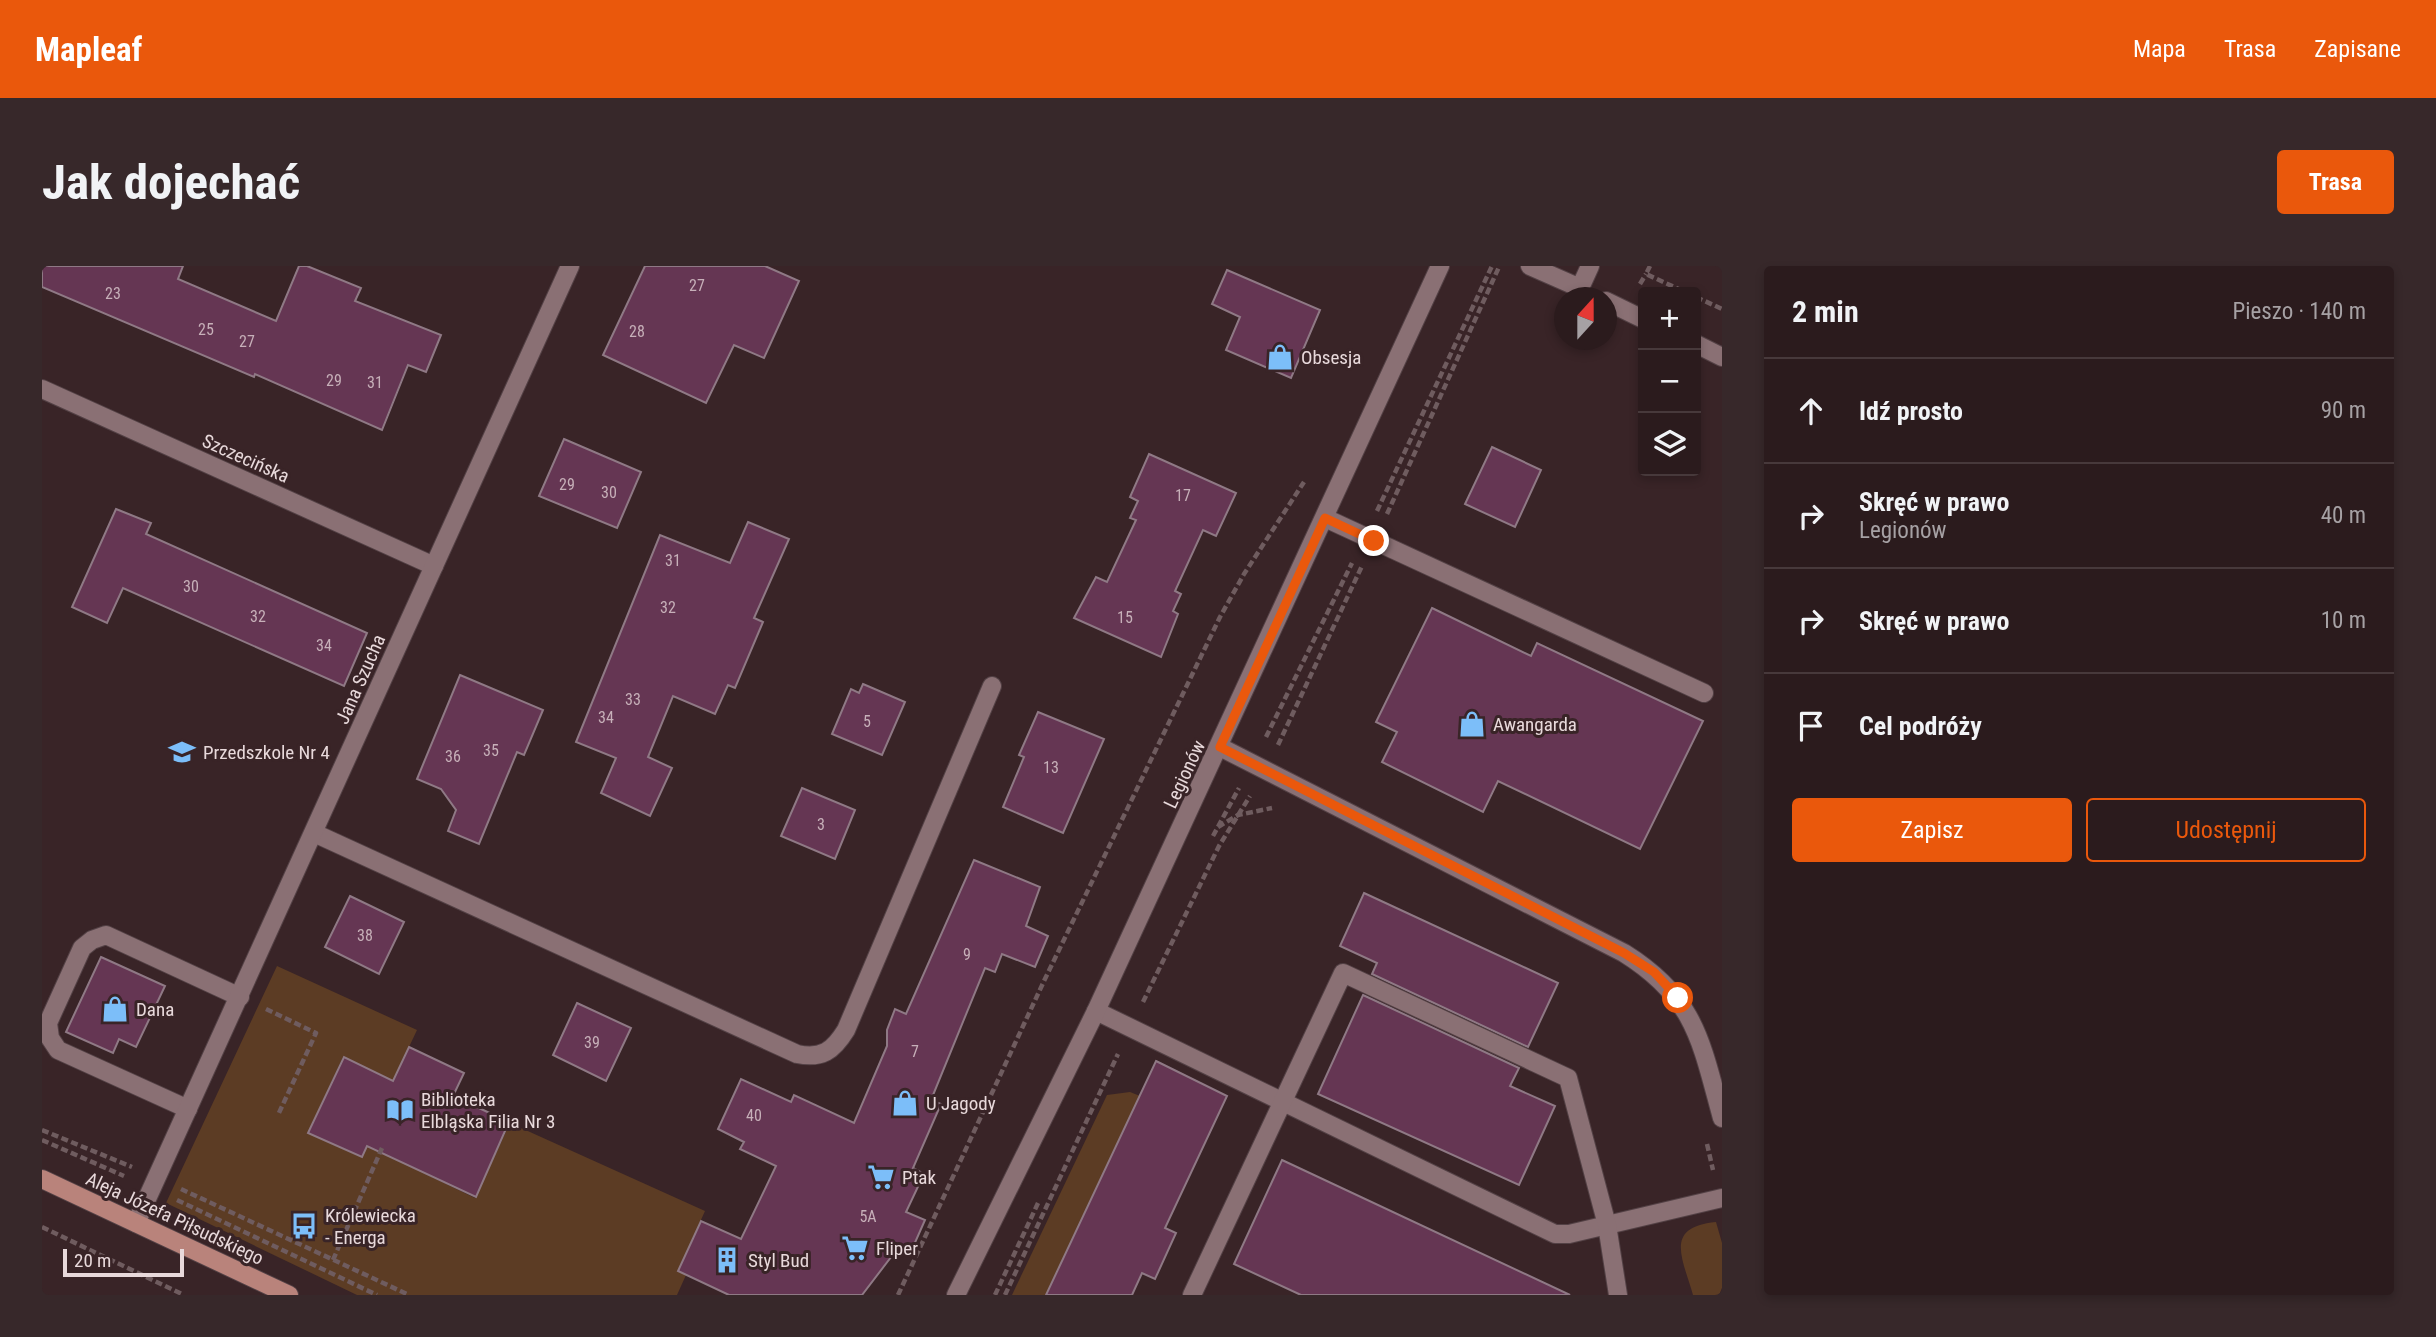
<!DOCTYPE html>
<html lang="pl">
<meta charset="utf-8">
<style>
body{margin:0;font-family:"Roboto Condensed",sans-serif;background:#37282a;color:#f1f3f6}
.controls{position:absolute;right:21px;top:21px;display:grid;overflow:hidden;border-radius:7px;box-shadow:0 4px 10px #0003}
.controls button{width:63px;height:63px;display:grid;place-items:center;padding:0;border:0;border-bottom:2px solid #47393b;background:#2b1b1d;color:#f1f3f6;font:35px sans-serif}
.compass{position:absolute;left:1512px;top:21px;width:63px;height:63px;border-radius:50%;background:#2b1b1d;box-shadow:0 4px 10px #0003;rotate:21deg}
.scale{position:absolute;left:21px;bottom:18px;width:121px;box-sizing:border-box;padding-left:7px;border:4px solid #e8d9db;border-top:0;font-size:19px;line-height:24px;white-space:nowrap;color:#e8d9db;-webkit-text-stroke:5px #392427;paint-order:stroke}
.stop{position:absolute;width:21px;height:21px;margin:-16px;border:5px solid #ea580c;border-radius:50%;background:#fff}
.stop.end{background:#ea580c;border-color:#fff;box-shadow:0 2px 7px #0008}
.list{margin:0;padding:0;list-style:none}
h2{display:flex;justify-content:space-between;align-items:center;height:91px;margin:0;padding:0 28px;font-size:30px}
h2 small{font-size:23px;font-weight:400;color:#a6a1a4}
.list li{display:grid;grid-template-columns:46px 1fr auto;gap:21px;align-items:center;box-sizing:border-box;height:105px;padding:0 28px;border-top:2px solid #47393b}
.list b{display:block;font-size:26px;white-space:nowrap}
.list p{margin:0;font-size:23px;white-space:nowrap;color:#a6a1a4}
.list em{font-size:23px;font-style:normal;color:#a6a1a4}
.actions{display:flex;gap:14px;padding:21px 28px}
.actions a{flex:1;padding:16px 0;border:2px solid #ea580c;border-radius:7px;text-align:center;font-size:24px;color:#ea580c}
.actions .main{background:#ea580c;color:#fff}
.icon{flex:none;width:38px;height:38px;fill:none;stroke:currentColor;stroke-width:2;stroke-linecap:round;stroke-linejoin:round}
.map{position:relative;flex:none;width:1680px;height:1029px;overflow:hidden;border-radius:7px}
header{display:flex;align-items:center;gap:42px;box-sizing:border-box;height:98px;padding:0 35px;background:#ea580c;color:#fff}
header strong{font-size:33px}
nav{display:flex;gap:38px;margin-inline-start:auto;font-size:24px}
.intro{display:flex;align-items:center;justify-content:space-between;box-sizing:border-box;height:168px;padding:0 42px}
h1{margin:0;font-size:49px}
.button{padding:18px 32px;border-radius:7px;background:#ea580c;color:#fff;font-size:24px;font-weight:700}
main{display:flex;gap:42px;padding:0 42px}
aside{flex:1;background:#2b1b1d;border-radius:7px;box-shadow:0 4px 10px #0003}
.map>svg:first-child{display:block}
.green{fill:#5c3c24}
.building{fill:#653653;stroke:#8f7985;stroke-width:2}
.lines{fill:none;stroke-linecap:round;stroke-linejoin:round}
.minor-casing{stroke:#534145;stroke-width:20}
.major-casing{stroke:#534145;stroke-width:20}
.path{stroke:#6f5c5f;stroke-width:4.5;stroke-dasharray:7 3.5;stroke-linecap:butt}
.minor{stroke:#8a7074;stroke-width:18}
.major{stroke:#b9837b;stroke-width:18}
.route{stroke:#ea580c;stroke-width:9}
.labels{text-anchor:middle;stroke-width:6;stroke-linejoin:round;paint-order:stroke}
.number-label{font-size:16px;fill:#c7b0b9}
.poi-label{font-size:19px;fill:#e8d9db;stroke:#392427;text-anchor:start}
.street-label{font-size:19px;fill:#e8d9db;stroke:#392427}
</style>
<header>
<strong>Mapleaf</strong>
<nav><a>Mapa</a><a>Trasa</a><a>Zapisane</a></nav>
</header>
<div class="intro"><h1>Jak dojechać</h1><a class="button">Trasa</a></div>
<main>
<div class="map">
<svg width="1680" height="1029" viewBox="0 0 1680 1029">
<rect width="100%" height="100%" fill="#392427"/>
<g class="green">
<path d="M 235,700 L 375,764 L 351,815 L 301,791 L 266,867 L 319,891 L 327,875 L 353,893 L 433,932 L 468,857 L 663,945 L 636,1005 L 644,1009 L 635,1029 L 315,1029 L 124,937 Z"/>
<path d="M 1088,826 L 1098,830 L 1004,1029 L 970,1029 L 1065,829 Z"/>
<path d="M 1674,956 L 1680,977 L 1680,1022 L 1677,1029 L 1651,1029 C 1641,993 1621,961 1674,956 Z"/>
</g>
<g class="building">
<path d="M 0,0 L 141,0 L 136,13 L 234,55 L 257,0 L 265,0 L 319,22 L 313,35 L 399,69 L 384,106 L 366,99 L 340,164 L 213,108 L 212,111 L 0,21 Z"/>
<path d="M 603,0 L 723,0 L 757,15 L 722,92 L 692,79 L 664,137 L 561,89 Z"/>
<path d="M 1185,4 L 1278,44 L 1249,112 L 1184,84 L 1198,51 L 1170,38 Z"/>
<path d="M 522,173 L 599,206 L 575,262 L 497,230 Z"/>
<path d="M 1450,181 L 1499,204 L 1473,261 L 1423,238 Z"/>
<path d="M 1107,188 L 1194,227 L 1174,270 L 1161,264 L 1133,325 L 1139,328 L 1131,345 L 1136,348 L 1119,391 L 1032,352 L 1054,311 L 1065,316 L 1094,254 L 1088,252 L 1096,235 L 1088,231 Z"/>
<path d="M 74,243 L 109,257 L 104,268 L 325,367 L 302,420 L 81,322 L 65,357 L 30,341 Z"/>
<path d="M 706,256 L 747,273 L 712,352 L 721,356 L 693,422 L 686,419 L 673,448 L 631,430 L 606,491 L 630,502 L 608,550 L 559,527 L 574,492 L 534,476 L 618,269 L 688,297 Z"/>
<path d="M 1390,342 L 1489,390 L 1495,377 L 1661,455 L 1598,583 L 1456,515 L 1441,546 L 1340,496 L 1355,466 L 1334,456 Z"/>
<path d="M 418,409 L 501,444 L 482,489 L 475,486 L 437,578 L 406,565 L 414,544 L 399,523 L 375,513 Z"/>
<path d="M 821,418 L 863,436 L 840,489 L 790,468 L 809,423 L 817,427 Z"/>
<path d="M 996,446 L 1062,473 L 1021,567 L 961,541 L 982,491 L 977,489 Z"/>
<path d="M 760,522 L 813,544 L 793,593 L 739,570 Z"/>
<path d="M 932,594 L 998,621 L 984,660 L 1006,670 L 993,701 L 960,688 L 953,706 L 943,702 L 889,834 L 899,838 L 871,902 L 882,908 L 864,946 L 883,954 L 868,988 L 856,982 L 820,1029 L 687,1029 L 636,1005 L 659,955 L 699,973 L 734,900 L 698,883 L 702,876 L 676,863 L 699,813 L 749,836 L 752,829 L 812,857 L 845,780 L 845,764 L 853,743 L 864,748 Z"/>
<path d="M 1322,627 L 1516,717 L 1486,781 L 1330,708 L 1335,697 L 1298,680 Z"/>
<path d="M 308,630 L 362,656 L 337,708 L 283,681 Z"/>
<path d="M 59,691 L 123,720 L 94,781 L 77,773 L 71,787 L 24,766 Z"/>
<path d="M 1321,729 L 1477,802 L 1468,820 L 1513,840 L 1477,919 L 1276,828 Z"/>
<path d="M 535,737 L 589,762 L 564,815 L 511,789 Z"/>
<path d="M 367,781 L 422,807 L 411,830 L 467,856 L 434,931 L 325,880 L 320,891 L 266,867 L 302,791 L 351,815 Z"/>
<path d="M 1114,795 L 1185,830 L 1123,962 L 1134,967 L 1113,1013 L 1100,1007 L 1090,1029 L 1004,1029 Z"/>
<path d="M 1240,894 L 1528,1029 L 1259,1029 L 1192,998 Z"/>
</g>
<g class="lines">
<g class="minor-casing">
<g id="minor">
<path d="M 1488,0 L 1538,22 L 1548,0"/>
<path d="M 1564,35 L 1601,53"/>
<path d="M 1654,78 L 1680,91"/>
<path d="M 0,123 L 392,300"/>
<path d="M 1283,252 L 1662,427"/>
<path d="M 1178,481 L 1582,687 C 1654,732 1659,776 1680,852"/>
<path d="M 272,567 L 755,788 C 780,793 791,785 804,764 L 950,420"/>
<path d="M 1054,745 L 1513,968 L 1527,968 L 1680,932"/>
<path d="M 146,843 L 16,784 L 8,772 L 6,757 L 40,682 L 50,674 L 64,669 L 198,731"/>
<path d="M 94,957 L 528,0"/>
<path d="M 914,1029 L 1054,745 L 1398,0"/>
<path d="M 1150,1029 L 1301,707 L 1526,812 L 1565,959 L 1576,1029"/>
</g>
</g>
<g class="major-casing">
<path id="major" d="M 0,913 L 247,1029"/>
</g>
<g class="path">
<path d="M 1608,0 L 1604,8 L 1643,26"/>
<path d="M 1598,18 L 1604,8"/>
<path d="M 1654,31 L 1680,43"/>
<path d="M 1335,245 L 1450,0"/>
<path d="M 1345,248 L 1457,1"/>
<path d="M 1224,471 L 1310,297"/>
<path d="M 1236,479 L 1320,300"/>
<path d="M 1176,561 L 1196,549 L 1230,542"/>
<path d="M 1171,570 L 1197,522"/>
<path d="M 1101,736 L 1177,580 L 1208,530"/>
<path d="M 224,743 L 274,767 L 236,849"/>
<path d="M 0,864 L 90,901"/>
<path d="M 0,874 L 82,910"/>
<path d="M 1665,878 L 1671,904"/>
<path d="M 139,923 L 367,1029"/>
<path d="M 135,934 L 335,1029"/>
<path d="M 0,961 L 142,1029"/>
<path d="M 291,994 L 340,882"/>
<path d="M 856,1029 L 1002,715 L 1178,351 L 1202,308 L 1262,216"/>
<path d="M 953,1029 L 997,935"/>
<path d="M 963,1029 L 1076,788"/>
</g>
<use href="#minor" class="minor"/>
<use href="#major" class="major"/>
</g>
<g class="lines">
<path class="route" d="M 1332,275 L 1283,252 L 1178,481 L 1582,687 L 1612,706 L 1636,732"/>
</g>
<defs>
<g id="shop-bare" transform="scale(2.1)"><path d="M-5-2.5h2.3a2.7 3.5 0 0 1 5.4 0H5L5.5 6h-11ZM-1.5-2.5h3a1.5 2.3 0 0 0-3 0Z" fill="#7cbef9" stroke="#392427" stroke-width="2.5" paint-order="stroke"/></g>
<g id="school-bare" transform="scale(2.1)"><path d="M0-5L7-2L0 1L-7-2ZM-4 1L0 2.5L4 1V4Q0 6-4 4Z" fill="#7cbef9" stroke="#392427" stroke-width="2.5" paint-order="stroke"/></g>
<g id="library-bare" transform="scale(2.1)"><path d="M-6-4Q-3-5.5-.7-3.5V5Q-3 3-6 4ZM6-4Q3-5.5 .7-3.5V5Q3 3 6 4Z" fill="#7cbef9" stroke="#392427" stroke-width="2.5" paint-order="stroke"/></g>
<g id="supermarket-bare" transform="scale(2.1)"><path d="M-6-5.5h2.5l.6 2H6L4.5 2H-2.5L-4.4-4H-6ZM-1.5 3.2a1.3 1.3 0 1 0 .1 0ZM3 3.2a1.3 1.3 0 1 0 .1 0Z" fill="#7cbef9" stroke="#392427" stroke-width="2.5" paint-order="stroke"/></g>
<g id="bus-bare" transform="scale(2.1)"><path d="M-5-6H5V4H4V6H2V4H-2V6H-4V4H-5ZM-3.5-4V0h7V-4ZM-3.5 1.2v1.5H-2V1.2ZM2 1.2v1.5H3.5V1.2Z" fill="#7cbef9" stroke="#392427" stroke-width="2.5" paint-order="stroke"/></g>
<g id="building-bare" transform="scale(2.1)"><path d="M-4-6H4V6H1V3H-1V6H-4ZM-2.5-4.3h1.7v1.8h-1.7ZM.8-4.3h1.7v1.8H.8ZM-2.5-1h1.7V.8h-1.7ZM.8-1h1.7V.8H.8Z" fill="#7cbef9" stroke="#392427" stroke-width="2.5" paint-order="stroke"/></g>
</defs>
<g fill-rule="evenodd">
<use href="#shop-bare" x="1238" y="91"/>
<use href="#shop-bare" x="1430" y="458"/>
<use href="#school-bare" x="140" y="486"/>
<use href="#shop-bare" x="73" y="743"/>
<use href="#shop-bare" x="863" y="837"/>
<use href="#library-bare" x="358" y="844"/>
<use href="#supermarket-bare" x="839" y="911"/>
<use href="#bus-bare" x="262" y="960"/>
<use href="#supermarket-bare" x="813" y="982"/>
<use href="#building-bare" x="685" y="994"/>
</g>
<g class="labels">
<g class="number-label">
<text x="655" y="25">27</text>
<text x="71" y="33">23</text>
<text x="164" y="69">25</text>
<text x="595" y="71">28</text>
<text x="205" y="81">27</text>
<text x="292" y="120">29</text>
<text x="333" y="122">31</text>
<text x="525" y="224">29</text>
<text x="567" y="232">30</text>
<text x="1141" y="235">17</text>
<text x="631" y="300">31</text>
<text x="149" y="326">30</text>
<text x="626" y="347">32</text>
<text x="216" y="356">32</text>
<text x="1083" y="357">15</text>
<text x="282" y="385">34</text>
<text x="591" y="439">33</text>
<text x="564" y="457">34</text>
<text x="825" y="461">5</text>
<text x="449" y="490">35</text>
<text x="411" y="496">36</text>
<text x="1009" y="507">13</text>
<text x="779" y="564">3</text>
<text x="323" y="675">38</text>
<text x="925" y="694">9</text>
<text x="550" y="782">39</text>
<text x="873" y="791">7</text>
<text x="712" y="855">40</text>
<text x="826" y="956">5A</text>
</g>
<g class="poi-label">
<text x="1259" y="98">Obsesja</text>
<text x="1451" y="465">Awangarda</text>
<text x="161" y="493">Przedszkole Nr 4</text>
<text x="94" y="750">Dana</text>
<text x="379" y="840">Biblioteka<tspan x="379" dy="22">Elbląska Filia Nr 3</tspan></text>
<text x="884" y="844">U Jagody</text>
<text x="860" y="918">Ptak</text>
<text x="283" y="956">Królewiecka<tspan x="283" dy="22">- Energa</tspan></text>
<text x="834" y="989">Fliper</text>
<text x="706" y="1001">Styl Bud</text>
</g>
<g class="street-label">
<text transform="translate(204 192) rotate(24)" y="7">Szczecińska</text>
<text transform="translate(318 413) rotate(-66)" y="7">Jana Szucha</text>
<text transform="translate(1142 508) rotate(-65)" y="7">Legionów</text>
<text transform="translate(133 952) rotate(25)" y="7">Aleja Józefa Piłsudskiego</text>
</g>
</g>
</svg>
<div class="controls">
<button>+</button>
<button>−</button>
<button><svg class="icon" aria-label="layers" viewBox="0 0 24 24"><path d="M12 4l9 5-9 5-9-5zM3 14l9 5 9-5"/></svg></button>
</div>
<svg class="compass" viewBox="-18 -18 36 36"><path d="M0-13l5 13h-10z" fill="#e53935"/><path d="M0 13l5-13h-10z" fill="#a6a1a4"/></svg>
<div class="scale">20 m</div>
<div class="stop" style="left:1636px;top:732px"></div>
<div class="stop end" style="left:1332px;top:275px"></div>
</div>
<aside>
<h2>2 min<small>Pieszo · 140 m</small></h2>
<ul class="list">
<li><svg class="icon" aria-label="ahead" viewBox="0 0 24 24"><path d="M12 20V5M6 11l6-6 6 6"/></svg><div><b>Idź prosto</b></div><em>90 m</em></li>
<li><svg class="icon" aria-label="right" viewBox="0 0 24 24"><path d="M7 20v-9h11M14 6l5 5-5 5"/></svg><div><b>Skręć w prawo</b><p>Legionów</p></div><em>40 m</em></li>
<li><svg class="icon" aria-label="right" viewBox="0 0 24 24"><path d="M7 20v-9h11M14 6l5 5-5 5"/></svg><div><b>Skręć w prawo</b></div><em>10 m</em></li>
<li><svg class="icon" aria-label="arrive" viewBox="0 0 24 24"><path d="M6 21V4h12l-3 4 3 4H6"/></svg><div><b>Cel podróży</b></div></li>
</ul>
<div class="actions"><a class="main">Zapisz</a><a>Udostępnij</a></div>
</aside>
</main>
